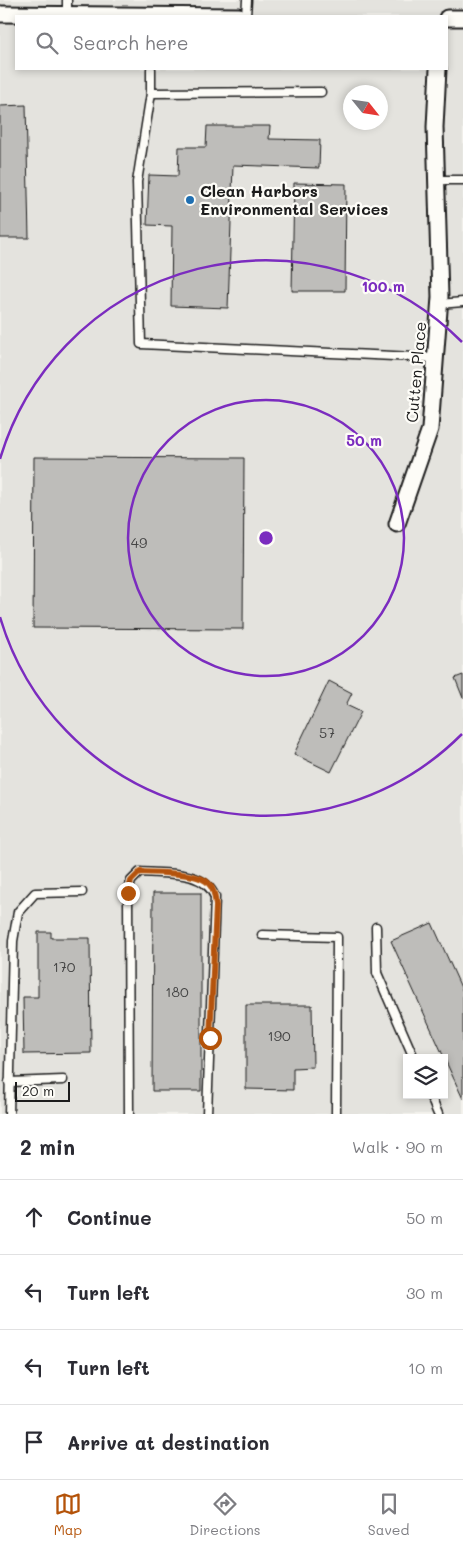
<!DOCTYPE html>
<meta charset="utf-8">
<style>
body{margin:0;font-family:Mali,sans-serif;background:#f2f2f3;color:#2b2b33}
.controls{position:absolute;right:15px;bottom:15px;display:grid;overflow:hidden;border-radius:0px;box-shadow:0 2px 8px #0003}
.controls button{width:45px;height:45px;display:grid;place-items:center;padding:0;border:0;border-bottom:1px solid #e1e1e2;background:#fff;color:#2b2b33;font:25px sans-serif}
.compass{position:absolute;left:343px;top:85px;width:45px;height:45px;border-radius:50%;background:#fff;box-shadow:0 2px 8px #0003;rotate:120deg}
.scale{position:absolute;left:15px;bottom:12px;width:55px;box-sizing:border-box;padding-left:5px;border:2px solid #1c1c1c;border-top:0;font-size:14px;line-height:18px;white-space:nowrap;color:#1c1c1c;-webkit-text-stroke:4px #fdfcf7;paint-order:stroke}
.stop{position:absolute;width:15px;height:15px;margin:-11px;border:4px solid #b45309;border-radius:50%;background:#fff}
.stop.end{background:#b45309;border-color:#fff;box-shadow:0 1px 5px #0008}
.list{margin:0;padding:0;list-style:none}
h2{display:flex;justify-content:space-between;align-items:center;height:65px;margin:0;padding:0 20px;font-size:21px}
h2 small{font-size:16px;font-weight:400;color:#7c7c81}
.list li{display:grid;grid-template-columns:32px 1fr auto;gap:15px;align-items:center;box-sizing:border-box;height:75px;padding:0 20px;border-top:1px solid #e1e1e2}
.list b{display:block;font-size:19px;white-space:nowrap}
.list em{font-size:16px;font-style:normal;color:#7c7c81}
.icon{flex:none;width:28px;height:28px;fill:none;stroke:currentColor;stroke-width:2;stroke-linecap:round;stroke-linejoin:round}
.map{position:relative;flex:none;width:463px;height:1114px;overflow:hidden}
.search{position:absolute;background:#fff;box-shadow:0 2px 8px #0003;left:15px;right:15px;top:15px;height:55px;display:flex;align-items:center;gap:12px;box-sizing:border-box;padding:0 18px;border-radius:0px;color:#7c7c81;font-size:19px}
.sheet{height:365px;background:#fff}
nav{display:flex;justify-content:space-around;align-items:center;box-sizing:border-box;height:70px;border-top:1px solid #e1e1e2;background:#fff;font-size:14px;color:#7c7c81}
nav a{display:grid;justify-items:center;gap:2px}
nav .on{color:#b45309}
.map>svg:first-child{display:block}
.built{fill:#e4e3de;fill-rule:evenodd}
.building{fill:#bebdba;stroke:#1c1c1c}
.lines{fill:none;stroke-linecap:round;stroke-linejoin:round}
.service-casing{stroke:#1c1c1c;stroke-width:11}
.minor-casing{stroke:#1c1c1c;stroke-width:19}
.service{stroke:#fdfcf7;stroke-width:8}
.minor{stroke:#fdfcf7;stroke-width:15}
.route{stroke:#b45309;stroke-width:6}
.ring{fill:none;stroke:#7b2cbf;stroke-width:2.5}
.poi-dot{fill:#1f6fb2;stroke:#fdfcf7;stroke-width:2}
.labels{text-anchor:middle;stroke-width:4.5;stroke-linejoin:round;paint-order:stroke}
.number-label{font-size:14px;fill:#444}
.poi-label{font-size:16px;font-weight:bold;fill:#1c1c1c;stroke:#fdfcf7;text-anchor:start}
.street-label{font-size:16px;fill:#1c1c1c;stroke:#fdfcf7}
.centre{fill:#7b2cbf;stroke:#fdfcf7;stroke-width:2.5}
.ring-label{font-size:15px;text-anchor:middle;font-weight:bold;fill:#7b2cbf;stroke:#fdfcf7;stroke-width:4.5;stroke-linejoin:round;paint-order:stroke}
</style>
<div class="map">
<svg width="463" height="1114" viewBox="0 0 463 1114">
<rect width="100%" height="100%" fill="#f4f3ee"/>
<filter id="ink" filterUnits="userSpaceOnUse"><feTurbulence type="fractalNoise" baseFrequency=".02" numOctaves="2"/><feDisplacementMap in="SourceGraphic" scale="10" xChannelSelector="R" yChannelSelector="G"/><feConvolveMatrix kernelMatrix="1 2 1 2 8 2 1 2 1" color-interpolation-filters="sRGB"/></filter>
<g filter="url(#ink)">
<path class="built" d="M 0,0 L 463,0 L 463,1114 L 0,1114 ZM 16,16 L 447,16 L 447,69 L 16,69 ZM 350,92 L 380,92 L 380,122 L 350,122 ZM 407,1058 L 444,1058 L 444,1095 L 407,1095 Z"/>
<g class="building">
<path d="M 26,105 L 29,238 L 0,238 L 0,106 Z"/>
<path d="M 207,126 L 270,126 L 269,139 L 320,140 L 319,168 L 233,165 L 228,308 L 171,306 L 172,226 L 147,225 L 149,175 L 178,176 L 179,147 L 206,147 Z"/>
<path d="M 294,183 L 346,184 L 345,291 L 292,291 Z"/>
<path d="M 34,457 L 244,458 L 243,629 L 33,628 Z"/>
<path d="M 463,675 L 463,698 L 455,678 Z"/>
<path d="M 329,681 L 352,693 L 346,705 L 361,712 L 331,772 L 294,754 Z"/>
<path d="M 153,893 L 201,893 L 201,1091 L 152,1091 Z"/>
<path d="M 432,923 L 463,992 L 463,1099 L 391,941 Z"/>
<path d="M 38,932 L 51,932 L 51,938 L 90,938 L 91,1053 L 24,1054 L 23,997 L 38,997 Z"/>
<path d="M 246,1005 L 312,1005 L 313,1067 L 293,1068 L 293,1090 L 246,1089 Z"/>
</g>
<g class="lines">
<g class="service-casing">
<g id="service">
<path d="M 67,14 L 67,0"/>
<path d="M 246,16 L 247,0"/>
<path d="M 151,69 L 151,93 L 321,92"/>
<path d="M 151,93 L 137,182 L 141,344 L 435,358"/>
<path d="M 436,180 L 463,180"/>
<path d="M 439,304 L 463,302"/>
<path d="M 376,927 L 377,973 L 414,1058"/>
<path d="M 262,935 L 337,937 L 336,1114"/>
<path d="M 9,1082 L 63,1080"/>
<path d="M 430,1095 L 438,1114"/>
<path d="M 9,1114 L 13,941 L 18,912 L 35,893 L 82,892"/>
<path d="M 129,1114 L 128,893 L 131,881 L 140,872 C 165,874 204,869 215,897 L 207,1114"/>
</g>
</g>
<g class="minor-casing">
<g id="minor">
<path d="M 0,14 L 239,16"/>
<path d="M 447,18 L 463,18"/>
<path d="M 397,524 L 430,429 L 440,297 L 435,127 L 438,69"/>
</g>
</g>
<use href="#service" class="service"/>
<use href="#minor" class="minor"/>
</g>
</g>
<g class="lines" filter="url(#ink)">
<path class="route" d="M 128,893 L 131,881 L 140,872 C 156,873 194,872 206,881 C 214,887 215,897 216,906 L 210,1038"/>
</g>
<g class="ring">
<circle cx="266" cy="538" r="138"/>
<path d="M462 734A277 277 0 0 1 0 617M0 459A277 277 0 0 1 462 342"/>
</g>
<circle class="poi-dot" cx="190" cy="200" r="5"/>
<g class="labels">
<g class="number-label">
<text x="139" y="548">49</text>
<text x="327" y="738">57</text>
<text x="64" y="972">170</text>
<text x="177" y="997">180</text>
<text x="279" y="1041">190</text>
</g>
<g class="poi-label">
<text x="200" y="197">Clean Harbors<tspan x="200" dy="18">Environmental Services</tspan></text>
</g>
<g class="street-label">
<text transform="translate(416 372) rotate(-85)" y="6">Cutten Place</text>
</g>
</g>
<circle cx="266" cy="538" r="8" class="centre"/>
<g class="ring-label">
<text x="383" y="292">100 m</text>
<text x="364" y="446">50 m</text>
</g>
</svg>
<div class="controls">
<button><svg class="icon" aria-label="layers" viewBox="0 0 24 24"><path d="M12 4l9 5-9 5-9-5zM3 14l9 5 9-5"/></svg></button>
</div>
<svg class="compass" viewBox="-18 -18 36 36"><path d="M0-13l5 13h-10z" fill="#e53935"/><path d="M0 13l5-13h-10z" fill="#7c7c81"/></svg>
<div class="scale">20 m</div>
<div class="stop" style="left:210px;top:1038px"></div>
<div class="stop end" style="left:128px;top:893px"></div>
<div class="search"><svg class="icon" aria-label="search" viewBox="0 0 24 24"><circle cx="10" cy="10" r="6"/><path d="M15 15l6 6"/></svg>Search here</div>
</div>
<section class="sheet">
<h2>2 min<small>Walk · 90 m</small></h2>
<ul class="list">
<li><svg class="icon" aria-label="ahead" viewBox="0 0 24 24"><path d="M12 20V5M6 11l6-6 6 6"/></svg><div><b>Continue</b></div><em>50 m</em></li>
<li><svg class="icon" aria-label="left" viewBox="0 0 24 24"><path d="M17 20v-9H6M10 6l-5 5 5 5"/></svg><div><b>Turn left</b></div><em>30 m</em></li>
<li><svg class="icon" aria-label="left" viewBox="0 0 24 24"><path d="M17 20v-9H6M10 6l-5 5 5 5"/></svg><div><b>Turn left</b></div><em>10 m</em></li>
<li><svg class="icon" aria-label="arrive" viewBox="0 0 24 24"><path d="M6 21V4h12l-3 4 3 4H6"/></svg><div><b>Arrive at destination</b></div></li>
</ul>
</section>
<nav>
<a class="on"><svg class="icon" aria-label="map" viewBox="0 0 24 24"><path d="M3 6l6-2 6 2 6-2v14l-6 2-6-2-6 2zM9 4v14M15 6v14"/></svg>Map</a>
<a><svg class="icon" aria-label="directions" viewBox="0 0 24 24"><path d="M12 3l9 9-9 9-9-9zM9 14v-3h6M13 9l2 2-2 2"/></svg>Directions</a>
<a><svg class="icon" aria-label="saved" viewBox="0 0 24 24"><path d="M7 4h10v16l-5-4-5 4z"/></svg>Saved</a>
</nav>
